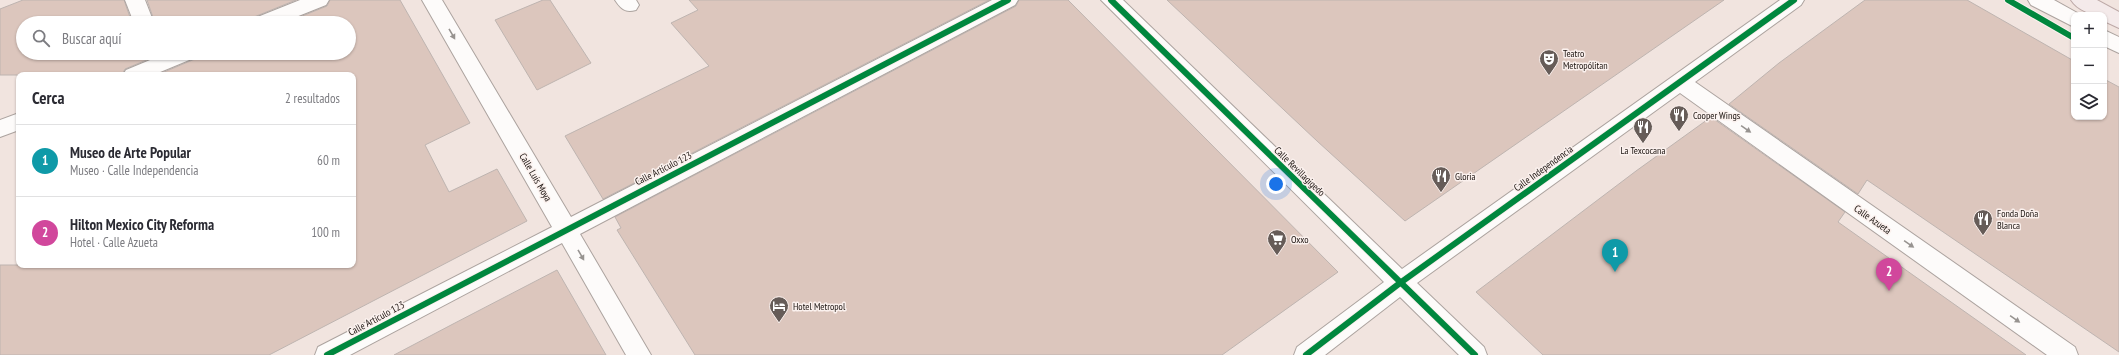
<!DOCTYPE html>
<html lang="es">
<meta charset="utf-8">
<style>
body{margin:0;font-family:"PT Sans Narrow",sans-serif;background:#f7f7f7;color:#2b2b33}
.controls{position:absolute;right:12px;top:12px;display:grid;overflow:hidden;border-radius:8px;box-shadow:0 1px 3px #0004}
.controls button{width:36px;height:36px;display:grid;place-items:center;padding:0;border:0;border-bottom:1px solid #e1e1e2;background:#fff;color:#2b2b33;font:20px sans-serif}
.you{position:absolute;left:1276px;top:184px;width:14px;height:14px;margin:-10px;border:3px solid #fff;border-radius:50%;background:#1a73e8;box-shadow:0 0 0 6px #1a73e833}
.badge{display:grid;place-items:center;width:26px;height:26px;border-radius:50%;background:#ea580c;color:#fff;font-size:13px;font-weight:700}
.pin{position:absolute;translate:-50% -33px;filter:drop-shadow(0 1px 2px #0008)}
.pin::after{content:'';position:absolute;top:21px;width:14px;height:12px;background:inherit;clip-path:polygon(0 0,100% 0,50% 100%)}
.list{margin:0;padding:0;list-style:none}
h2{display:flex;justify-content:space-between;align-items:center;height:52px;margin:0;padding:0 16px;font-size:17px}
h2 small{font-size:13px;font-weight:400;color:#7c7c81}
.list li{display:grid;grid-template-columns:26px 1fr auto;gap:12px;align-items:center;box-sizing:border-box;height:72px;padding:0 16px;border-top:1px solid #e1e1e2}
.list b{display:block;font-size:15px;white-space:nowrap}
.list p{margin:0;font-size:13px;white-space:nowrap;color:#7c7c81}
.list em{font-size:13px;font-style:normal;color:#7c7c81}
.icon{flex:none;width:22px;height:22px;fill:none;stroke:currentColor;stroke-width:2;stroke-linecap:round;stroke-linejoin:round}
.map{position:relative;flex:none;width:2119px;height:355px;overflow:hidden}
.search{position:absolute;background:#fff;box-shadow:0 1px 3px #0004;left:16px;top:16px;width:340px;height:44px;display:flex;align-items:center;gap:10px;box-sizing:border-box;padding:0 14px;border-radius:22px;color:#7c7c81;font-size:15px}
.panel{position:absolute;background:#fff;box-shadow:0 1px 3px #0004;left:16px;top:72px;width:340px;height:196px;border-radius:8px}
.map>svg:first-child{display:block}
.building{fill:#dcc6bd;stroke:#beb4b0}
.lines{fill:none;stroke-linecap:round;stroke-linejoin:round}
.minor-casing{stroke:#aca39f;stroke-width:2}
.major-casing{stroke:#bda9a7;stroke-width:2}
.minor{fill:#fdfbfa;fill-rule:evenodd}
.major{fill:#f4eaea;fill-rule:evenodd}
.cycleway-casing{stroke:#fbf1ee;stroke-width:8}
.cycleway{stroke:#00873e;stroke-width:6}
.oneway{fill:#979390}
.labels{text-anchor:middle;stroke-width:3;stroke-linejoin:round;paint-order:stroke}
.poi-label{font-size:10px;fill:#1b130f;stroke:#fbf1ee;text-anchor:start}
.street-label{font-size:10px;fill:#1b130f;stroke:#fbf1ee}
</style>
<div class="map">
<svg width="2119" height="355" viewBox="0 0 2119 355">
<rect width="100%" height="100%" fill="#f1e4df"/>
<g class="building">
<path d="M 23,0 L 124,0 L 132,23 L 23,23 L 23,53 L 163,53 L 125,69 L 122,75 L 0,75 L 0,9 Z"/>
<path d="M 147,0 L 296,0 L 254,17 L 251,23 L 155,23 Z"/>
<path d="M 330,0 L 400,0 L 470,123 L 425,145 L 449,192 L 497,169 L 527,221 L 269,355 L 0,355 L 0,265 L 353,265 L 353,75 L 157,75 L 195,59 L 198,53 L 349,53 L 349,23 L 285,23 L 327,6 Z"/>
<path d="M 543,0 L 550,0 L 591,63 L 537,90 L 495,20 Z"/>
<path d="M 689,0 L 989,0 L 603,199 L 565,136 L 709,66 L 671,23 L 698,10 Z"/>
<path d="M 1019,0 L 1068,0 L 1338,272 L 1222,355 L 695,355 L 617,230 L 621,228 L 615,217 L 1016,6 Z"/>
<path d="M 1167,0 L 1724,0 L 1405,221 L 1317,141 Z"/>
<path d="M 1865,0 L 1967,0 L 2074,61 L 2074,117 L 2104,117 L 2104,79 L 2119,87 L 2119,352 L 1867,180 L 1858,194 L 1729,104 L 1779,63 Z"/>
<path d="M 1711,117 L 1845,212 L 1838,222 L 2026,355 L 1543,355 L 1476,292 L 1636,171 Z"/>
<path d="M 557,270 L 606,355 L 394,355 L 453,324 Z"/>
</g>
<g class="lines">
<g class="minor-casing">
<g id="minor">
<path d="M 125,0 L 145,0 L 154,23 L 134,23 Z"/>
<path d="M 300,0 L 329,0 L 326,5 L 281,23 L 252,23 L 255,18 Z"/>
<path d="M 422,0 L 442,0 L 571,217 L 992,0 L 1018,0 L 1015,5 L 580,234 L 651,355 L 626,355 L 562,243 L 350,355 L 315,355 L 318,347 L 552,227 Z"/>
<path d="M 615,0 L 636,0 L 639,5 L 636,10 C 625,13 621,9 615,0 Z"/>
<path d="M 1101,0 L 1123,0 L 1402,269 L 1780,0 L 1804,0 L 1801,5 L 1695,82 L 2075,347 L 2078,355 L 2047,355 L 1680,93 L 1417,283 L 1484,347 L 1487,355 L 1459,355 L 1400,297 L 1325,355 L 1294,355 L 1297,347 L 1384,282 Z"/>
<path d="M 2028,0 L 2054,0 L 2081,15 L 2074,15 L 2074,27 L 2031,5 Z"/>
<path d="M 2104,30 L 2119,37 L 2119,53 L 2104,46 Z"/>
<path d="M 167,53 L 197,53 L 194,58 L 153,75 L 123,75 L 126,70 Z"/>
<path d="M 19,113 L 19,130 L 0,137 L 0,120 Z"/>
</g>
</g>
<g class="major-casing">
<path id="major" d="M 2071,0 L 2097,0 L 2119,12 L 2119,28 L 2104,21 L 2104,15 C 2092,15 2078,11 2071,0 Z"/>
</g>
<use href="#minor" class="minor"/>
<use href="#major" class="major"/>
<g class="cycleway-casing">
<g id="cycleway">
<path d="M 1111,0 L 1475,355"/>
<path d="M 2008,0 L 2074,38"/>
<path d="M 327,355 L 1008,0"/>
<path d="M 1306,355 L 1400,283 L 1794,0"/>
</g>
</g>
<use href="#cycleway" class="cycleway"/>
</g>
<defs><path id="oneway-solid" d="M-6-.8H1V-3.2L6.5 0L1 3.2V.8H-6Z"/></defs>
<g class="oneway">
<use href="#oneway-solid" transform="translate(452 34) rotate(60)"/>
<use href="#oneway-solid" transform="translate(1746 129) rotate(35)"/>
<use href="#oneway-solid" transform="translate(1909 244) rotate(35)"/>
<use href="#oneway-solid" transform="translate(581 255) rotate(60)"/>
<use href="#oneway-solid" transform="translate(2015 319) rotate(35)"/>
</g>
<defs>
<g id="theatre-pin" transform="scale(1)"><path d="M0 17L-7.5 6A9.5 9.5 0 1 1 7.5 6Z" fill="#665c58" stroke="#fbf1ee"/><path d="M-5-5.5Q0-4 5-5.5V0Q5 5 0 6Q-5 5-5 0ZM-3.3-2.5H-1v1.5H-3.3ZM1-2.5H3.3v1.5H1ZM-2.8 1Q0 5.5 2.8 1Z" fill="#fff"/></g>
<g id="restaurant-pin" transform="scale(1)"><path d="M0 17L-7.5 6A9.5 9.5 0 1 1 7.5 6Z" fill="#665c58" stroke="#fbf1ee"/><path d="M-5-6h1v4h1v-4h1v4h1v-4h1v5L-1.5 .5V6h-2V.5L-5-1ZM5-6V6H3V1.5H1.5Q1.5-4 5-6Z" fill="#fff"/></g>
<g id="supermarket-pin" transform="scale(1)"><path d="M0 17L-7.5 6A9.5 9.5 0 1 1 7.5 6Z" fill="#665c58" stroke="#fbf1ee"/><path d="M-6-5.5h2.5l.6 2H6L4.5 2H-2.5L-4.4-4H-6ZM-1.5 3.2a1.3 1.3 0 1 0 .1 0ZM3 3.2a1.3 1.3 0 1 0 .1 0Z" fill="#fff"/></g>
<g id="hotel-pin" transform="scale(1)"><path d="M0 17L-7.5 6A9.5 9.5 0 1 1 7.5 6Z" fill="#665c58" stroke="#fbf1ee"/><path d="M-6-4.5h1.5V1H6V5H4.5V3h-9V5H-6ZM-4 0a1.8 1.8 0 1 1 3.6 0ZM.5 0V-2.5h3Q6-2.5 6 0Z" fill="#fff"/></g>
</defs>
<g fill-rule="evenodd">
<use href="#theatre-pin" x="1549" y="59"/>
<use href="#restaurant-pin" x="1679" y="115"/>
<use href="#restaurant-pin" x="1643" y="127"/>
<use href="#restaurant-pin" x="1441" y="176"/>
<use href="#restaurant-pin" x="1983" y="219"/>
<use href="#supermarket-pin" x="1277" y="239"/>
<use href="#hotel-pin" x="779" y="306"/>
</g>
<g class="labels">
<g class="poi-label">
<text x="1563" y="57">Teatro<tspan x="1563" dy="12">Metropólitan</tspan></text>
<text x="1693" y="119">Cooper Wings</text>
<text x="1643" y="154" text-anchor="middle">La Texcocana</text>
<text x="1455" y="180">Gloria</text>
<text x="1997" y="217">Fonda Doña<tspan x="1997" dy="12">Blanca</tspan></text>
<text x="1291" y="243">Oxxo</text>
<text x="793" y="310">Hotel Metropol</text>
</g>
<g class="street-label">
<text transform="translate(663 168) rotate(-27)" y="4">Calle Artículo 123</text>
<text transform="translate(1543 168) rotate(-36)" y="4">Calle Independencia</text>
<text transform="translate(1300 171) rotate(44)" y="4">Calle Revillagigedo</text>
<text transform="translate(536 177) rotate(60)" y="4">Calle Luis Moya</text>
<text transform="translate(1873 219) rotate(35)" y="4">Calle Azueta</text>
<text transform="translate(376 318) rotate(-28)" y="4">Calle Artículo 123</text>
</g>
</g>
</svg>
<div class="controls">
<button>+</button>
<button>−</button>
<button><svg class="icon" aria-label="layers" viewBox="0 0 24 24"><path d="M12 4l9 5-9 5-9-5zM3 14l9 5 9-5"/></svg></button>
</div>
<div class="you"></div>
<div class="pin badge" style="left:1615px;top:272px;background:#0f9aa8">1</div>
<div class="pin badge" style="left:1889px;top:291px;background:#d1479c">2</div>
<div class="search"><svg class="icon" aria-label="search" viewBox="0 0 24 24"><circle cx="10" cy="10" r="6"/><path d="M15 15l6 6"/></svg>Buscar aquí</div>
<section class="panel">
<h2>Cerca<small>2 resultados</small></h2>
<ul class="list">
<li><span class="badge" style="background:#0f9aa8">1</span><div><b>Museo de Arte Popular</b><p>Museo · Calle Independencia</p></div><em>60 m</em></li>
<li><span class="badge" style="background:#d1479c">2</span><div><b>Hilton Mexico City Reforma</b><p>Hotel · Calle Azueta</p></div><em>100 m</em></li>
</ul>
</section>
</div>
